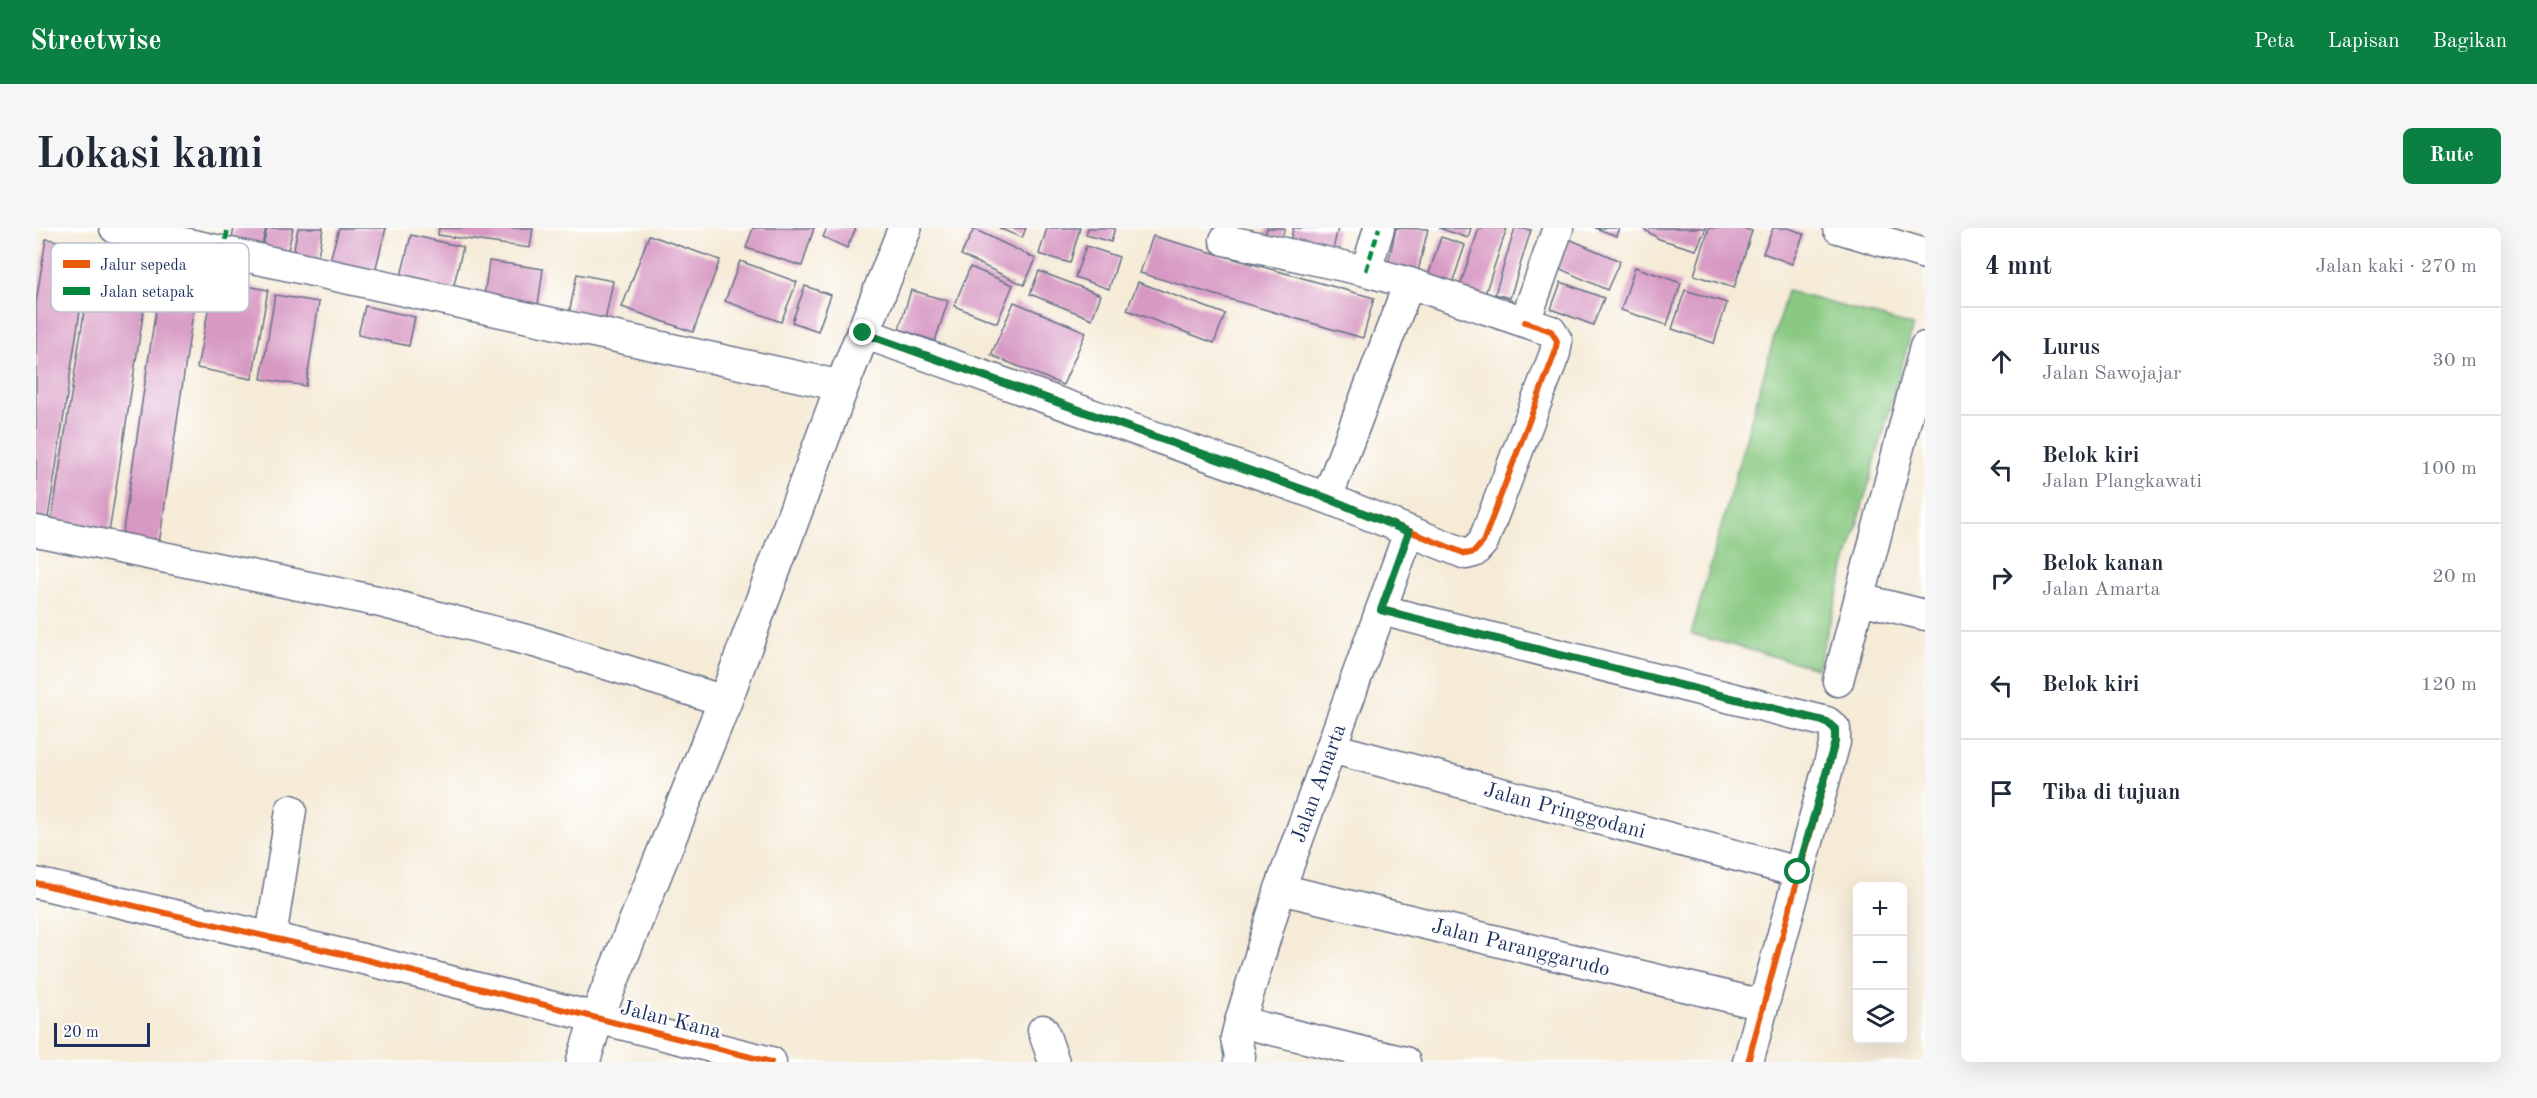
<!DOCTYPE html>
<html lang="id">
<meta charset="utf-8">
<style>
body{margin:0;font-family:"Old Standard TT",serif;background:#f6f6f7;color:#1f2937}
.controls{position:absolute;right:18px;bottom:18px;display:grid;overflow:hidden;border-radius:9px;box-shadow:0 6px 24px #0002}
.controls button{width:54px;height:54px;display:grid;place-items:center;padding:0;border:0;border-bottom:2px solid #e0e1e3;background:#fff;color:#1f2937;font:30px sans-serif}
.scale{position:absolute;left:18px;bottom:15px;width:96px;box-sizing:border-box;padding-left:6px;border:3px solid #1b2f5e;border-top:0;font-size:16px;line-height:21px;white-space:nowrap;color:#1b2f5e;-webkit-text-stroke:4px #fff;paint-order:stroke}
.stop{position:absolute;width:18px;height:18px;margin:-14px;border:4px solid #0b8043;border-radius:50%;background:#fff}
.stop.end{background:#0b8043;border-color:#fff;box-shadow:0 2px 6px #0008}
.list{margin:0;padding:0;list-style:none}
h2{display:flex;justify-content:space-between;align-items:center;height:78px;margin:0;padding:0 24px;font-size:26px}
h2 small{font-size:20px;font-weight:400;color:#747a83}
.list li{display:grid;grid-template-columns:39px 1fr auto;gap:18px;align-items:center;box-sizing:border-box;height:108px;padding:0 24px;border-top:2px solid #e0e1e3}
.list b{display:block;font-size:22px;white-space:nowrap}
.list p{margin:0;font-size:20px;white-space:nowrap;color:#747a83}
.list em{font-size:20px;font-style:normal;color:#747a83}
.icon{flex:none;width:33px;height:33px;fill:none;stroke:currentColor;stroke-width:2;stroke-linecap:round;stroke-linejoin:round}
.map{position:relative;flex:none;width:1889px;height:834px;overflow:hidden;border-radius:9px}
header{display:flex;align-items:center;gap:36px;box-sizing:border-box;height:84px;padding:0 30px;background:#0b8043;color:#fff}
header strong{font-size:28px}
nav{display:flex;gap:33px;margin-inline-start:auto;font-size:21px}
.intro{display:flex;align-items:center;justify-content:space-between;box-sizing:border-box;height:144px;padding:0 36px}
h1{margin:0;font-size:42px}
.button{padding:15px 27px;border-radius:9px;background:#0b8043;color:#fff;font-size:21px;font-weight:700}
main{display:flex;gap:36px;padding:0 36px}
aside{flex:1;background:#fff;border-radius:9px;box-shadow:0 6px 24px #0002}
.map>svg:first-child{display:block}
.green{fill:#89c981;stroke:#527c70;stroke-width:1.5}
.building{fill:#d798c2}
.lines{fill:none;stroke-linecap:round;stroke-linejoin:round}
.minor-casing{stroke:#677188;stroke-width:33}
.major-casing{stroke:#677188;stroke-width:36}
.minor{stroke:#fff;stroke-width:30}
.major{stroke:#fff;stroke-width:33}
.quiet{stroke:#00873e;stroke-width:4.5;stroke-dasharray:9 4.5;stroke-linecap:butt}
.cycleway-casing{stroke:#fff;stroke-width:10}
.cycleway{stroke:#e8590c;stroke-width:6}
.route{stroke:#0b8043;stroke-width:8}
.labels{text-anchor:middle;stroke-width:4.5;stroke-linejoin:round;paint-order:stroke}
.street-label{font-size:21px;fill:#1b2f5e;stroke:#fff}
.key{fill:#fff;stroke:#bbc1cf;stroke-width:1.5}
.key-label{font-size:16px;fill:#1b2f5e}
</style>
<header>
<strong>Streetwise</strong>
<nav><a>Peta</a><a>Lapisan</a><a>Bagikan</a></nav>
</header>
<div class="intro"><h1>Lokasi kami</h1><a class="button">Rute</a></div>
<main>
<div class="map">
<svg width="1889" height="834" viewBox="0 0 1889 834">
<rect width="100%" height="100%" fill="#fff"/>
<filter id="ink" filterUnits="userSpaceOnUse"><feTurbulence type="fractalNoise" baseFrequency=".0167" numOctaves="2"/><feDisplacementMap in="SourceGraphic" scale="12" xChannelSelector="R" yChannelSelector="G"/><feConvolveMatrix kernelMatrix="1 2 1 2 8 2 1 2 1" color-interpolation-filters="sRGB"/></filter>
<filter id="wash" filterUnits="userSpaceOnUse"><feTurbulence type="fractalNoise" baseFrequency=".008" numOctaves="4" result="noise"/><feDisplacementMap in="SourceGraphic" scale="24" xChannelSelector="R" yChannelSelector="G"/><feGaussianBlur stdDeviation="1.35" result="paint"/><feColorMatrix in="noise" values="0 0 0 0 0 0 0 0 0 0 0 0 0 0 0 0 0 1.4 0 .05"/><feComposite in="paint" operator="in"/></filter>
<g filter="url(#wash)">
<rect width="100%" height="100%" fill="#f5ebd7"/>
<path class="green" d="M 1751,63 L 1877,98 L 1781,440 L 1655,406 Z"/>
<g id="blocks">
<g class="building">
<path d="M 198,0 L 230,0 L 223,28 L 194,21 Z"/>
<path d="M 231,0 L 257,0 L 250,31 L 225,26 Z"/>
<path d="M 262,0 L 287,0 L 280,39 L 255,35 Z"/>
<path d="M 303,0 L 350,0 L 337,51 L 292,39 Z"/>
<path d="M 403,0 L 497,0 L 494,20 L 402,7 Z"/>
<path d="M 717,0 L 778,0 L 766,38 L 710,20 Z"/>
<path d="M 791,0 L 820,0 L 811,20 L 787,9 Z"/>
<path d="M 963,0 L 990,0 L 986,10 Z"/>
<path d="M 1011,0 L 1044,0 L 1034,35 L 1003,26 Z"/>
<path d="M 1052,0 L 1079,0 L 1075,14 L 1050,7 Z"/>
<path d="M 1231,0 L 1249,0 L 1246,10 L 1229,6 Z"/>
<path d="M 1257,0 L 1302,0 L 1296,26 L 1254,16 Z"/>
<path d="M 1360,0 L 1392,1 L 1380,52 L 1350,45 Z"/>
<path d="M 1403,0 L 1435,0 L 1432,10 Z"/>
<path d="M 1443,0 L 1471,0 L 1448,69 L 1423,61 Z"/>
<path d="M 1479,0 L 1495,2 L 1474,70 L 1459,66 Z"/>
<path d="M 1559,0 L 1584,0 L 1581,8 Z"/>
<path d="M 1606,0 L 1670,0 L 1660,22 L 1623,11 Z"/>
<path d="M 1673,0 L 1706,0 L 1716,3 L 1698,60 L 1658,47 Z"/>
<path d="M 1737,0 L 1753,0 L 1768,6 L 1756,36 L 1727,25 Z"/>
<path d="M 938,1 L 1000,31 L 988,57 L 925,27 Z"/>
<path d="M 375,7 L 427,19 L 415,69 L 363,56 Z"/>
<path d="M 613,7 L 684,32 L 657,104 L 586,79 Z"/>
<path d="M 1117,8 L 1338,70 L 1327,110 L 1104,45 Z"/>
<path d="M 1405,9 L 1429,17 L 1414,62 L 1390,54 Z"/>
<path d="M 10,11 L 54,18 L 11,297 L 0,295 L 0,75 Z"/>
<path d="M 1533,11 L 1584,33 L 1571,62 L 1520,39 Z"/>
<path d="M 1050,18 L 1083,29 L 1073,61 L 1039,49 Z"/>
<path d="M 57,27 L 115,36 L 72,311 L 14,302 Z"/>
<path d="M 453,33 L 507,41 L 501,84 L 447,76 Z"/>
<path d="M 704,33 L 761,54 L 745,94 L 689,73 Z"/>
<path d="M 934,39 L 977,57 L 961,95 L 918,78 Z"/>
<path d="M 1599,39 L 1645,55 L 1631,97 L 1585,82 Z"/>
<path d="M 1003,43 L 1065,67 L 1056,91 L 994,66 Z"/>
<path d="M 125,46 L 162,51 L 122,323 L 85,317 Z"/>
<path d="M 541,46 L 577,53 L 567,103 L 531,96 Z"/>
<path d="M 178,52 L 232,62 L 216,151 L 161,140 Z"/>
<path d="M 1102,54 L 1189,86 L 1178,115 L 1091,82 Z"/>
<path d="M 1525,54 L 1568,70 L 1557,97 L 1515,81 Z"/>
<path d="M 769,58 L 795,67 L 782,103 L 756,94 Z"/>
<path d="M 875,62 L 912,73 L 899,113 L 863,101 Z"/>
<path d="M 1649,62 L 1691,75 L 1678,115 L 1636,101 Z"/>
<path d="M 239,67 L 283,74 L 270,158 L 225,151 Z"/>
<path d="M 978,74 L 1050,104 L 1027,157 L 955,127 Z"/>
<path d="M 329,78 L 379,89 L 373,118 L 322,107 Z"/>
</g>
</g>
</g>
<g filter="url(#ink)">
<use href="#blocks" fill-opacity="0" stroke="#677188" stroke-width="1.5"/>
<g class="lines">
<g class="minor-casing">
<g id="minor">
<path d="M 79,0 L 806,158"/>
<path d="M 1802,0 L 1889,26"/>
<path d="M 1189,12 L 1330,43 L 1373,55"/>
<path d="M 1330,43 L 1343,0"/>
<path d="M 827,105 L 1291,270 L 1430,326 L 1438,324 L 1447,314 L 1519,125 L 1521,113 L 1515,103 L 1489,94"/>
<path d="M 1291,270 L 1373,55 L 1489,94 L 1522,0"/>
<path d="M 0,303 L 341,373 L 502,415 L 689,473"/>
<path d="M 1824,371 L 1889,387"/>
<path d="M 1345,382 L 1791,494 L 1799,501 L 1799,514 L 1712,834"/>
<path d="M 1802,453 L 1889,119"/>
<path d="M 1295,520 L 1762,644"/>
<path d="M 0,655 L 323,730 L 735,834"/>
<path d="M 1244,661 L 1727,777"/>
<path d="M 235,709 L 255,582"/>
<path d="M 1204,794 L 1369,834"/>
<path d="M 1007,802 L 1018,834"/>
<path d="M 1203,834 L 1204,828 L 1200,810 L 1204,794 L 1244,661 L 1373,304"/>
</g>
</g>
<g class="major-casing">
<path id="major" d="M 547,834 L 561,789 L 689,473 L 806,158 L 869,0"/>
</g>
<use href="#minor" class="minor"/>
<use href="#major" class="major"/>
<g class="quiet">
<path d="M 187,25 L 192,0"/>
<path d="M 1330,43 L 1343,0"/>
</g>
<g class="cycleway-casing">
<g id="cycleway">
<path d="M 827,105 L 1291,270 L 1430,326 L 1438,324 L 1447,314 L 1519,125 L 1521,113 L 1515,103 L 1489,94"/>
<path d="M 1345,382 L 1791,494 L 1799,501 L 1799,514 L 1712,834"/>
<path d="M 0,655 L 323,730 L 735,834"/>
</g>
</g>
<use href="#cycleway" class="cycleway"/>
</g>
</g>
<g class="lines" filter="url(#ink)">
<path class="route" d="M 827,105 L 1291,270 L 1373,304 L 1345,382 L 1791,494 L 1799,501 L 1799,514 L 1762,644"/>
</g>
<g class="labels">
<g class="street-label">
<text transform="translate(1282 555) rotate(-70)" y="7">Jalan Amarta</text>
<text transform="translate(1529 582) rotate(15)" y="7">Jalan Pringgodani</text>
<text transform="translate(1485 719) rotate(14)" y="7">Jalan Paranggarudo</text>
<text transform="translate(635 791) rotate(14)" y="7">Jalan Kana</text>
</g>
</g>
<rect x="15" y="15" width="198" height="69" rx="9" class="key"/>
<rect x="27" y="32" width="27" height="8" fill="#e8590c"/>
<rect x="27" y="59" width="27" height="8" fill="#00873e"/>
<g class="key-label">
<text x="64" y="42">Jalur sepeda</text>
<text x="64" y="69">Jalan setapak</text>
</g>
</svg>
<div class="controls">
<button>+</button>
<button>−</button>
<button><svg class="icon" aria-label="layers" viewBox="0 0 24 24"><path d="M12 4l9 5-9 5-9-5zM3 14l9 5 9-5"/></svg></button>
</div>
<div class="scale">20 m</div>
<div class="stop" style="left:1762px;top:644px"></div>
<div class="stop end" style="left:827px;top:105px"></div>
</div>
<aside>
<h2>4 mnt<small>Jalan kaki · 270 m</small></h2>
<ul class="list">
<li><svg class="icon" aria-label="ahead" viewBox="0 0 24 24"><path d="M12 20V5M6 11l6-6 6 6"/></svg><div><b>Lurus</b><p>Jalan Sawojajar</p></div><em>30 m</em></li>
<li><svg class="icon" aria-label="left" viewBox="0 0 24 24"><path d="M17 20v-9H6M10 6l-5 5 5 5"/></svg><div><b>Belok kiri</b><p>Jalan Plangkawati</p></div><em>100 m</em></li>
<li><svg class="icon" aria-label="right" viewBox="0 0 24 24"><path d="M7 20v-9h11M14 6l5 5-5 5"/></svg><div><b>Belok kanan</b><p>Jalan Amarta</p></div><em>20 m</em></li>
<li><svg class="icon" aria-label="left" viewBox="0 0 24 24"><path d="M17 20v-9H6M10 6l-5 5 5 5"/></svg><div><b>Belok kiri</b></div><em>120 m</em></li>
<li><svg class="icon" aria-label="arrive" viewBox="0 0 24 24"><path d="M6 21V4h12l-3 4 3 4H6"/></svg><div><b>Tiba di tujuan</b></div></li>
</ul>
</aside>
</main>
